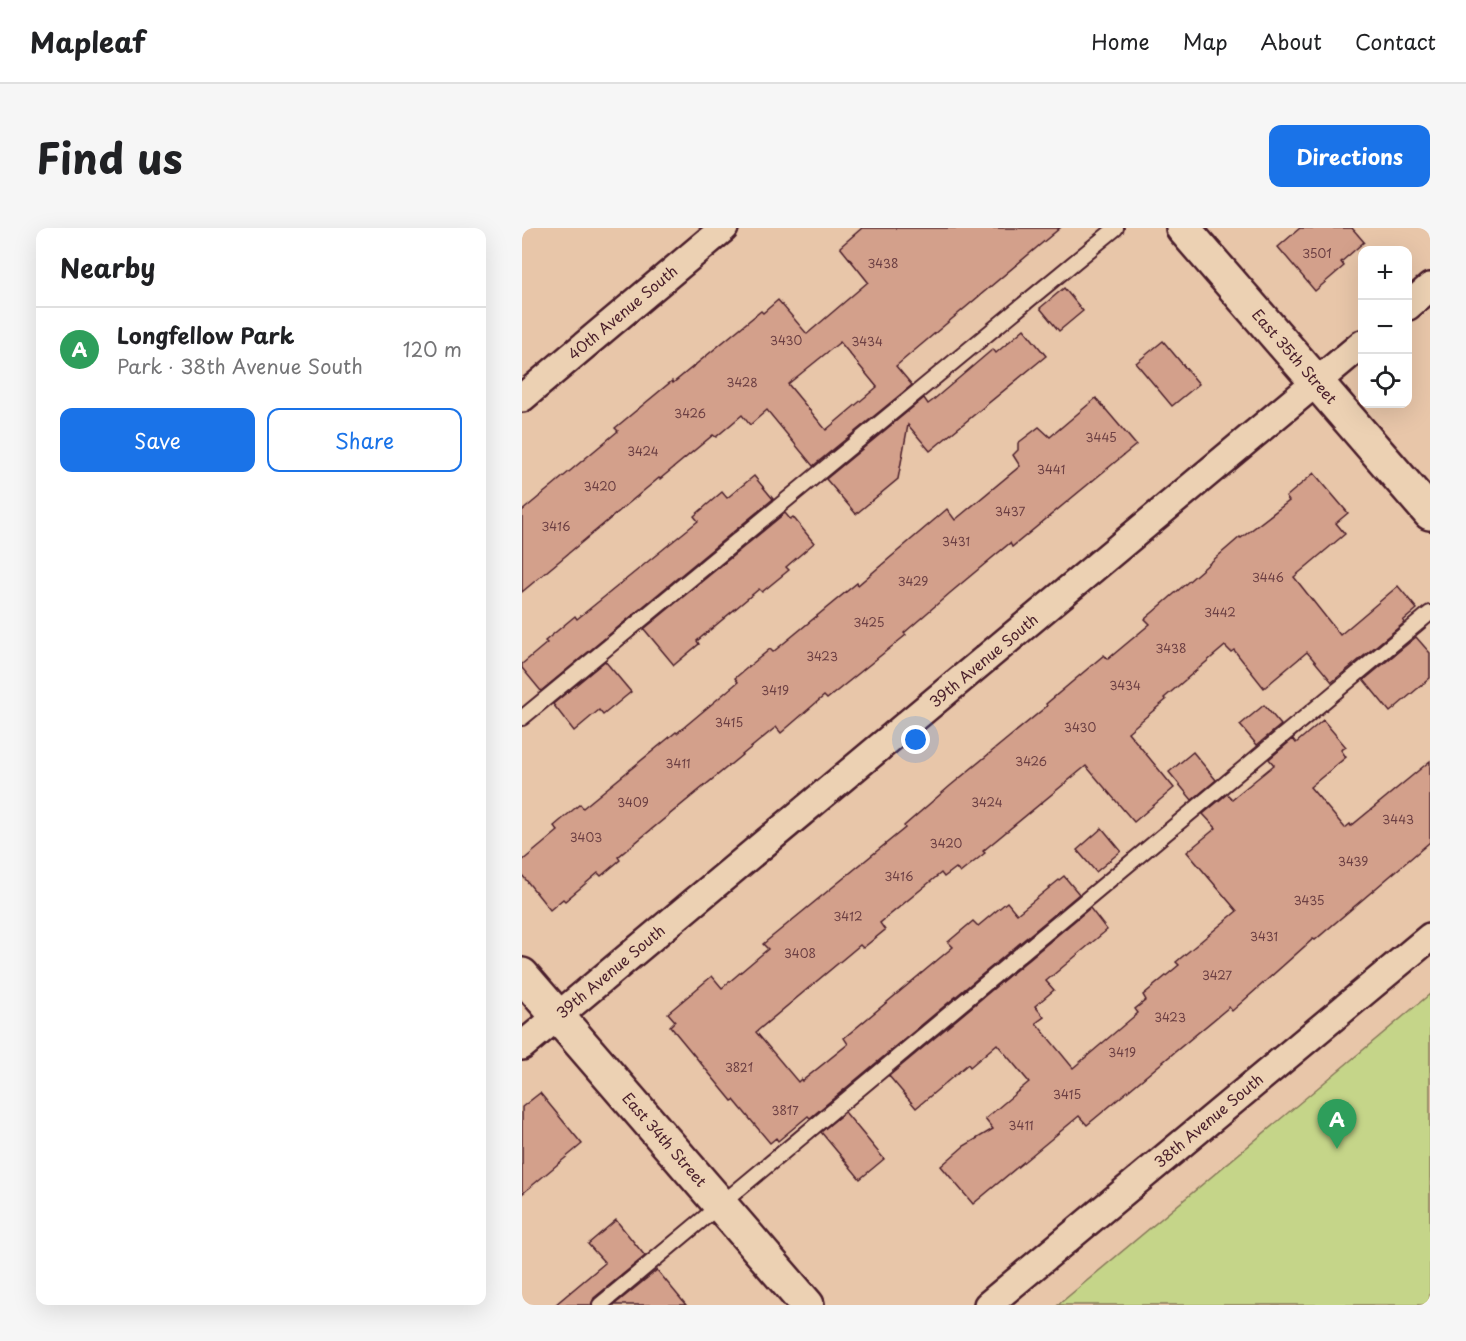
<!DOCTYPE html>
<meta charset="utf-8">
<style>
body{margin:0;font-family:"Playpen Sans",sans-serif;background:#f6f6f6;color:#202124}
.controls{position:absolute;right:18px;top:18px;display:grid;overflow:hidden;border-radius:12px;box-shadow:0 6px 24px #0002}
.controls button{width:54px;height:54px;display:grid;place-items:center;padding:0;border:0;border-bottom:2px solid #e0e0e0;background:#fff;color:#202124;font:30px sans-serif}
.you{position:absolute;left:394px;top:512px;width:21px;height:21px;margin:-15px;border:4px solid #fff;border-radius:50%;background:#1a73e8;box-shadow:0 0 0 9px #1a73e833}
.badge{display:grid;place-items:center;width:39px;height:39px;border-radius:50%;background:#1a73e8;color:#fff;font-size:20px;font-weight:700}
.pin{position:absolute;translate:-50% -50px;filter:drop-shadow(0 2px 3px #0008)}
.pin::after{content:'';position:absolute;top:32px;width:21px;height:18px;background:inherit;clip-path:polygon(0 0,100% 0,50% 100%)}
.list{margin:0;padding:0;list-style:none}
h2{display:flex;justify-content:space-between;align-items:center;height:78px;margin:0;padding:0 24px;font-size:26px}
h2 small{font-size:20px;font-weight:400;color:#757577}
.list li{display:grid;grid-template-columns:39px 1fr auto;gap:18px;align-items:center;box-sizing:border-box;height:84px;padding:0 24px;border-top:2px solid #e0e0e0}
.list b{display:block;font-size:22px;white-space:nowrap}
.list p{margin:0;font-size:20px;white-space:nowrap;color:#757577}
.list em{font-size:20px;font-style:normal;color:#757577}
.actions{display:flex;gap:12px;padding:18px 24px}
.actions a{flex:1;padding:14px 0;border:2px solid #1a73e8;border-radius:12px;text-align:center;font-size:21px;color:#1a73e8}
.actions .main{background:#1a73e8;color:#fff}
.icon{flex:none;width:33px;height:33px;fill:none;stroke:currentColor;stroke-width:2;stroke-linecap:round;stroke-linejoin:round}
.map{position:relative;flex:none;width:908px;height:1077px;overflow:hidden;border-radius:12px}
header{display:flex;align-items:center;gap:36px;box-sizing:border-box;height:84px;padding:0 30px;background:#fff;border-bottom:2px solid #e0e0e0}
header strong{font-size:28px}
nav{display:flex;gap:33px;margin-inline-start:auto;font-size:21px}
.intro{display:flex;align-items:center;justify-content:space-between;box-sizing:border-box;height:144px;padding:0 36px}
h1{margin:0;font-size:42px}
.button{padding:15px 27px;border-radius:12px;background:#1a73e8;color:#fff;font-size:21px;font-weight:700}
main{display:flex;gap:36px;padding:0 36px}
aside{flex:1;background:#fff;border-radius:12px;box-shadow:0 6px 24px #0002}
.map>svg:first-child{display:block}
.green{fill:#c5d589;stroke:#887a5a;stroke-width:1.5}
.building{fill:#d3a08b;stroke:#4a1f2b;stroke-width:1.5;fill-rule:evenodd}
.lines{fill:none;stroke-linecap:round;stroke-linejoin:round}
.service-casing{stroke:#4a1f2b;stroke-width:18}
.minor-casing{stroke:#4a1f2b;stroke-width:32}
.tertiary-casing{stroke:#4a1f2b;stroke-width:38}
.service{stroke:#ecd1b3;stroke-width:14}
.minor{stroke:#ecd1b3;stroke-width:27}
.tertiary{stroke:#ecd1b3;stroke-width:33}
.labels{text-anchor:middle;stroke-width:5;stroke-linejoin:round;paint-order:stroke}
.number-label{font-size:12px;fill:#6c3f43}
.street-label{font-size:15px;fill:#4a1f2b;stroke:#ecd1b3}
</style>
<header>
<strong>Mapleaf</strong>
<nav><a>Home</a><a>Map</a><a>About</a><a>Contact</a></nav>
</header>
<div class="intro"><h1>Find us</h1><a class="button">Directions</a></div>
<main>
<aside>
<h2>Nearby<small></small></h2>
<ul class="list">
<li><span class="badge" style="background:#2e9e5b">A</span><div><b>Longfellow Park</b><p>Park · 38th Avenue South</p></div><em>120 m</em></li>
</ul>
<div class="actions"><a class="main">Save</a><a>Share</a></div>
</aside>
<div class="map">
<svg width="908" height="1077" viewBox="0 0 908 1077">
<rect width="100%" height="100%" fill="#e8c6a9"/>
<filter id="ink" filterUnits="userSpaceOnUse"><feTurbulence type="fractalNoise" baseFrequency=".0167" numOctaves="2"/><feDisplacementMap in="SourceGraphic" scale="12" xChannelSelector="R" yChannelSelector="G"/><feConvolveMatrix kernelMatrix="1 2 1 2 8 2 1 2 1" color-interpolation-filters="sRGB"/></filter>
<g filter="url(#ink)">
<path class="green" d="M 908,766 L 908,1077 L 536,1077 Z"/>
<g class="building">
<path d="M 340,0 L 538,0 L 374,138 L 390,157 L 291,238 L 245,182 L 228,197 L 220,187 L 194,209 L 191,207 L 138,251 L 137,250 L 0,364 L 0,283 L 96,203 L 93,200 L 150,153 L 151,155 L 239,83 L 241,85 L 256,72 L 285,106 L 346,54 L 318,19 ZM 318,114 L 355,159 L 304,202 L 266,156 Z"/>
<path d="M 778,0 L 830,0 L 842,14 L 819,34 L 822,38 L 793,63 L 756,19 Z"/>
<path d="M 542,60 L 561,83 L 537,103 L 518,80 Z"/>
<path d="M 502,101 L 524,128 L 408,223 L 386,197 L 376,251 L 334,286 L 304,251 L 402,170 L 406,176 L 410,173 L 471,121 L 474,125 Z"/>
<path d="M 641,113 L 677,156 L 650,178 L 614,135 Z"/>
<path d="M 574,170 L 614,217 L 490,319 L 488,315 L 428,365 L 382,405 L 384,407 L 305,471 L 302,468 L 259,505 L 254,499 L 96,629 L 98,632 L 79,648 L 76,645 L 43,673 L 41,671 L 28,682 L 0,647 L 0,633 L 36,603 L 32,598 L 58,576 L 61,580 L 154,504 L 155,505 L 216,454 L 213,450 L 248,421 L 251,424 L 335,355 L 336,357 L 425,281 L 433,292 L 498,238 L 491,227 L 496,222 L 496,215 L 517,199 L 528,209 Z"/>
<path d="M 792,245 L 826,285 L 814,295 L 823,306 L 772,349 L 818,407 L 876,358 L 895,381 L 881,393 L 882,395 L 810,454 L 785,424 L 742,460 L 712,422 L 709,424 L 703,418 L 642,470 L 644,472 L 606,504 L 652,560 L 612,594 L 564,538 L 461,623 L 463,625 L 438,645 L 434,640 L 422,649 L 419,645 L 358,695 L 363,702 L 341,720 L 338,717 L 234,804 L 276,854 L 279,851 L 280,853 L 326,816 L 322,810 L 431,719 L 426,714 L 451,693 L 456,698 L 485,674 L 495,686 L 542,648 L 557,666 L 288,890 L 286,888 L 256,913 L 254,910 L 248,915 L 212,872 L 210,873 L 148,798 L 153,793 L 146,785 L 190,748 L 200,760 L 246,721 L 241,716 L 383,600 L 382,598 L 428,558 L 525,478 L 524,476 L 582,427 L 586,431 L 628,396 L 623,391 L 718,309 L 719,310 L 767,273 L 764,269 Z"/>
<path d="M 232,248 L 251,271 L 19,463 L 0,440 L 0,436 L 25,415 L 23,413 L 53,388 L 55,391 L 176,293 L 172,288 L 200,264 L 205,270 Z"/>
<path d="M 263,285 L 268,291 L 271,289 L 292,315 L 264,339 L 267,342 L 240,364 L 237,361 L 175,413 L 177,416 L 152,437 L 122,401 Z"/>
<path d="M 894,409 L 908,425 L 908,450 L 868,484 L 842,452 Z"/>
<path d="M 83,433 L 109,464 L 81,487 L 77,482 L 52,503 L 31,476 Z"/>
<path d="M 742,477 L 759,497 L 735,517 L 718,497 Z"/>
<path d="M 801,492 L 824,519 L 819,522 L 824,529 L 788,559 L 823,600 L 828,596 L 829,598 L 908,533 L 908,614 L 793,712 L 791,711 L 710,783 L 707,779 L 565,897 L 557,888 L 451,976 L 419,938 L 442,918 L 471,901 L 463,891 L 507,854 L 475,816 L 448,839 L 446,836 L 394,880 L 367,848 L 568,680 L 585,702 L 524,753 L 532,762 L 513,778 L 522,789 L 514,795 L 551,840 L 616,785 L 613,781 L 624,772 L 621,767 L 657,737 L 654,734 L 715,683 L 665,624 L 694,600 L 681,586 L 705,566 L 710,571 L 752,537 L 747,531 L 771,511 L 774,515 Z"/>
<path d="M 671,524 L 694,552 L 670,572 L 647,544 Z"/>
<path d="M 580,600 L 599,623 L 574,644 L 555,622 Z"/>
<path d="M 18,865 L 60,916 L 0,966 L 0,879 Z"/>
<path d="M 323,884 L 362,931 L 338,951 L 299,904 Z"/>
<path d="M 94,992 L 123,1028 L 72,1070 L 69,1077 L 33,1077 L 83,1035 L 66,1016 Z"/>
<path d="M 135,1042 L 164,1077 L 92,1077 Z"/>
</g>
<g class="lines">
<g class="service-casing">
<g id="service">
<path d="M 0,490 L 594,0"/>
<path d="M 78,1077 L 908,385"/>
</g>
</g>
<g class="minor-casing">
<g id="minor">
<path d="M 886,78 L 908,59"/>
<path d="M 0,170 L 202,0"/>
<path d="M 0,818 L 840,116"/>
<path d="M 466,1077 L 908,709"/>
</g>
</g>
<g class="tertiary-casing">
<g id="tertiary">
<path d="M 661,0 L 908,285"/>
<path d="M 0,747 L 285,1077"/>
</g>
</g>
<use href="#service" class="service"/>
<use href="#minor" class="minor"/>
<use href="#tertiary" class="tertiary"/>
</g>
</g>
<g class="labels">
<g class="number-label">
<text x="795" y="30">3501</text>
<text x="361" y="40">3438</text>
<text x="264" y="117">3430</text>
<text x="345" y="118">3434</text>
<text x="220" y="159">3428</text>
<text x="168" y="190">3426</text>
<text x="579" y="214">3445</text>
<text x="121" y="228">3424</text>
<text x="529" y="246">3441</text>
<text x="78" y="263">3420</text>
<text x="488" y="288">3437</text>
<text x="34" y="303">3416</text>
<text x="434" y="318">3431</text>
<text x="746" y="354">3446</text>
<text x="391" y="358">3429</text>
<text x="698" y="389">3442</text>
<text x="347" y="399">3425</text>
<text x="649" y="425">3438</text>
<text x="300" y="433">3423</text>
<text x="603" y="462">3434</text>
<text x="253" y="467">3419</text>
<text x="207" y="499">3415</text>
<text x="558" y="504">3430</text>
<text x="509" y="538">3426</text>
<text x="156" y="540">3411</text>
<text x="111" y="579">3409</text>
<text x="465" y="579">3424</text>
<text x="876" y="596">3443</text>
<text x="64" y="614">3403</text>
<text x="424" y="620">3420</text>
<text x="831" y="638">3439</text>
<text x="377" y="653">3416</text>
<text x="787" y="677">3435</text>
<text x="326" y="693">3412</text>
<text x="742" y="713">3431</text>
<text x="278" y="730">3408</text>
<text x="695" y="752">3427</text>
<text x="648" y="794">3423</text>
<text x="600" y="829">3419</text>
<text x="217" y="844">3821</text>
<text x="545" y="871">3415</text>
<text x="263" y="887">3817</text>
<text x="499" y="902">3411</text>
</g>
<g class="street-label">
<text transform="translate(101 85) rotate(-40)" y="5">40th Avenue South</text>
<text transform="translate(772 129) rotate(49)" y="5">East 35th Street</text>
<text transform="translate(462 433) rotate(-40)" y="5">39th Avenue South</text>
<text transform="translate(89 744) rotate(-40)" y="5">39th Avenue South</text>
<text transform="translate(687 893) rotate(-40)" y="5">38th Avenue South</text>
<text transform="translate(142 912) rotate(49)" y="5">East 34th Street</text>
</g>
</g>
</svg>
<div class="controls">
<button>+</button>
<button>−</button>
<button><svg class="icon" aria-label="locate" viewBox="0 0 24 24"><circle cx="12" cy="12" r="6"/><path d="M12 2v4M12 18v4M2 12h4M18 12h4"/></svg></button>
</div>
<div class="you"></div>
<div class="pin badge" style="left:815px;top:921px;background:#2e9e5b">A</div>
</div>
</main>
